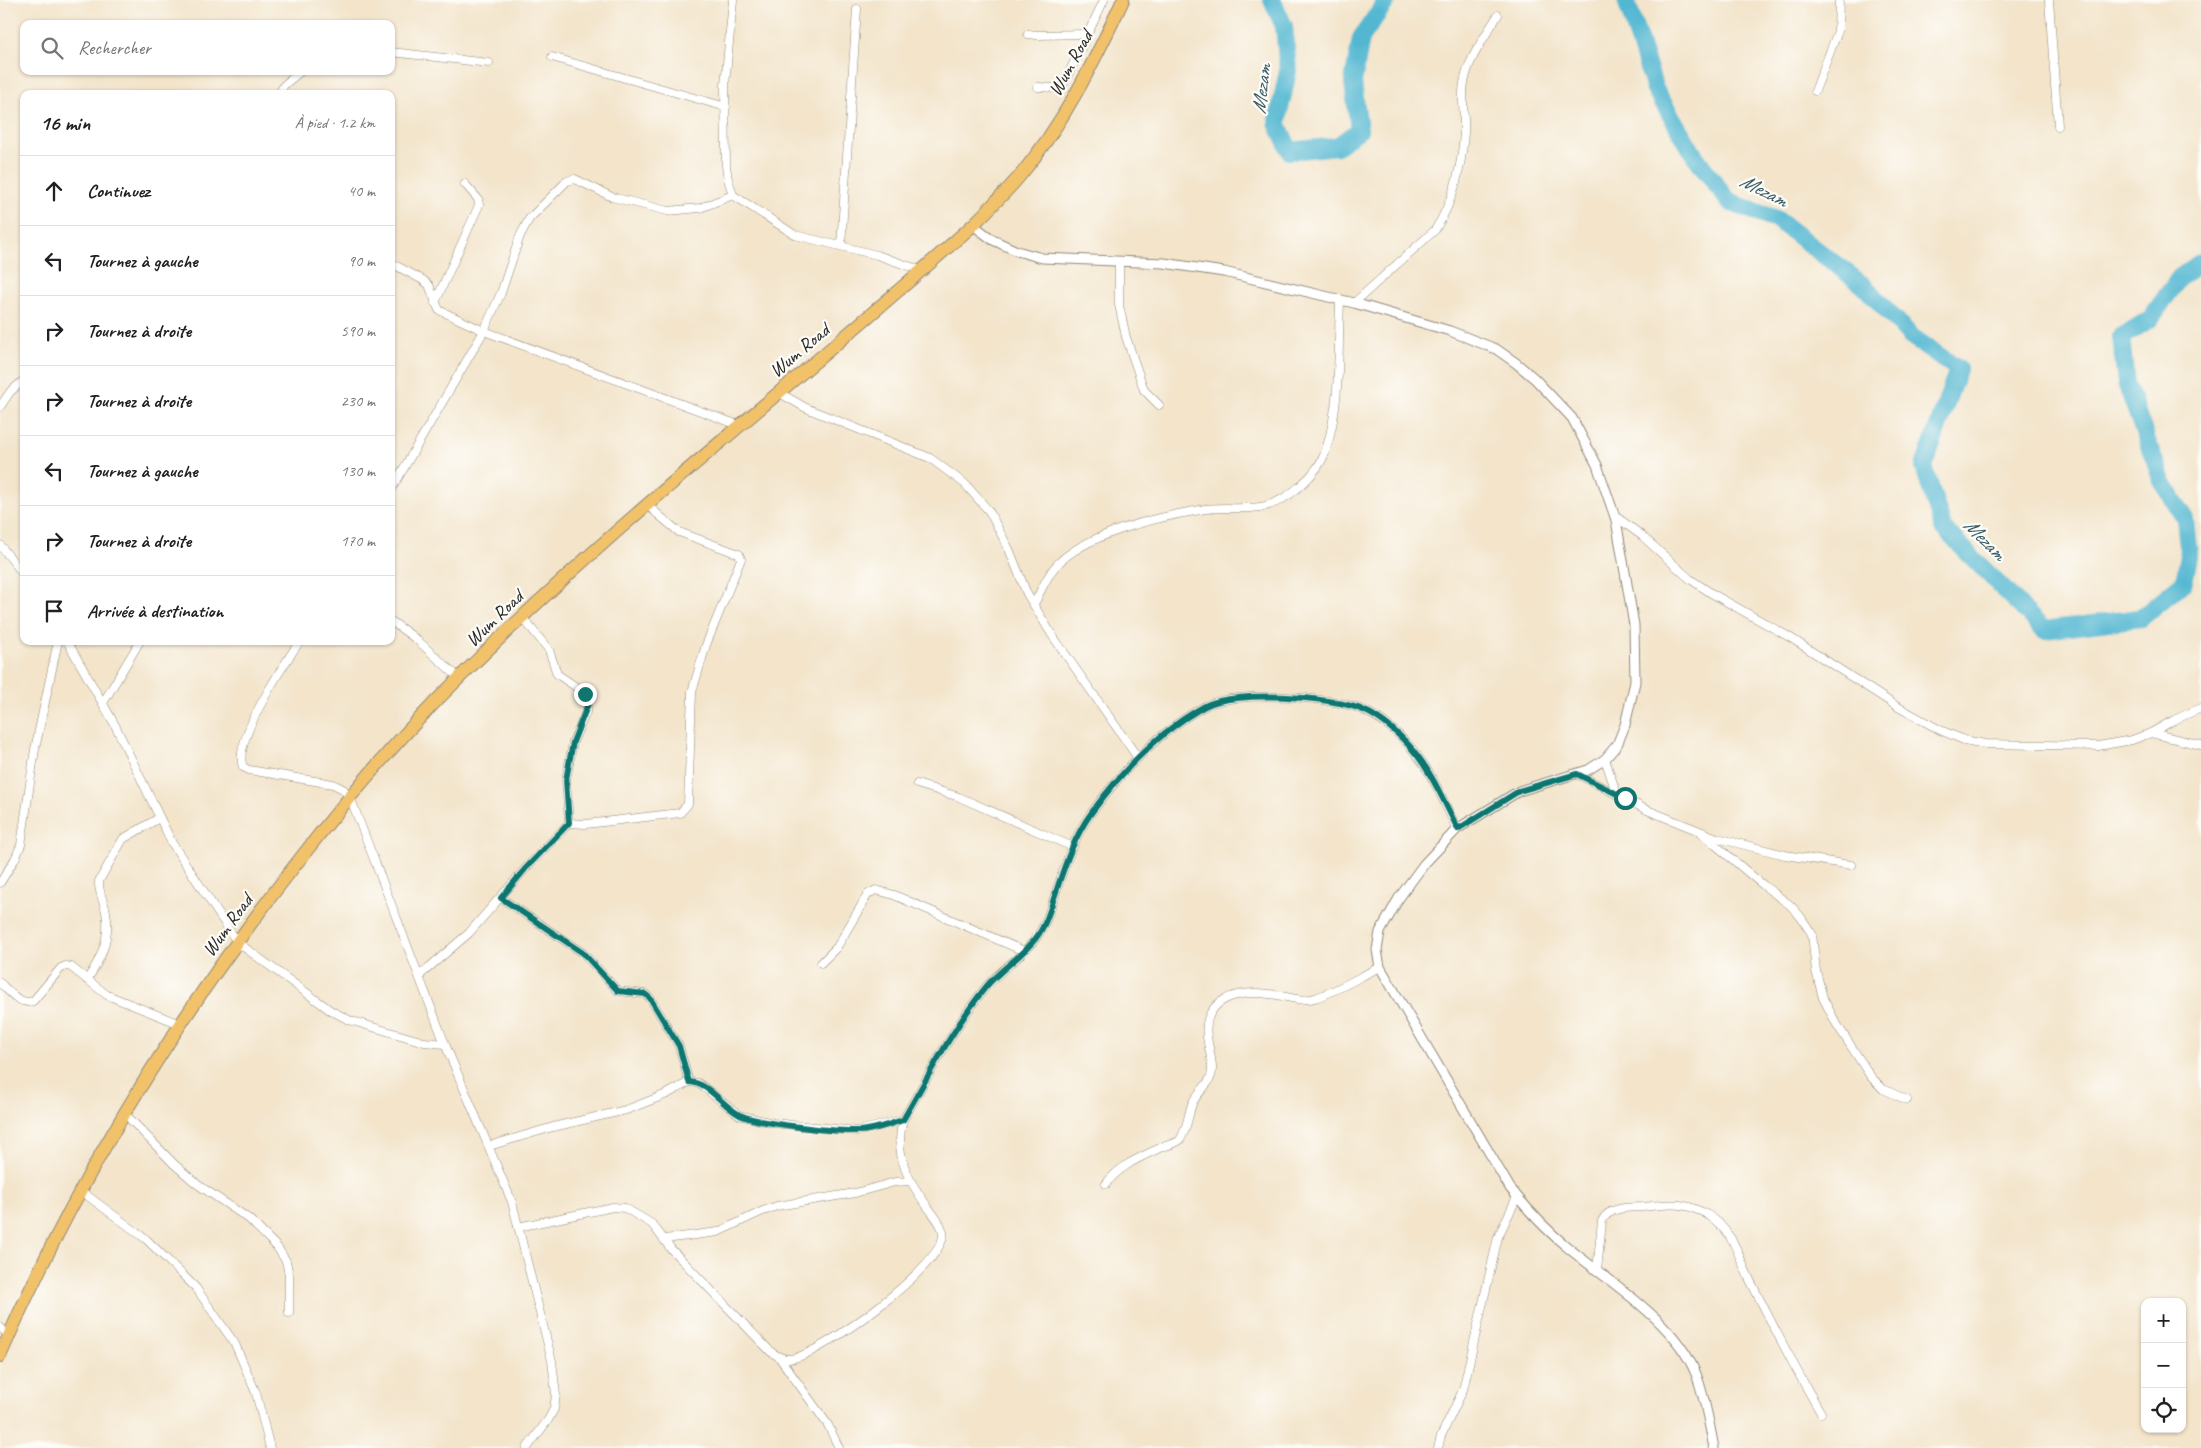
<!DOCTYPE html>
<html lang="fr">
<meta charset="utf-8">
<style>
body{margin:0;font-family:Caveat,sans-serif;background:#f2f2f2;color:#202124}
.controls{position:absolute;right:15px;bottom:15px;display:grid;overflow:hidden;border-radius:10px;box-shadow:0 1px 4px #0004}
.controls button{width:45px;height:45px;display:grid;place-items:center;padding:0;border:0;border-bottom:1px solid #e0e0e0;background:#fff;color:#202124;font:25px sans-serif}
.stop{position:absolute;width:15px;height:15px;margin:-11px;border:4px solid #0f766e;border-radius:50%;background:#fff}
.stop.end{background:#0f766e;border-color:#fff;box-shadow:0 1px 5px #0008}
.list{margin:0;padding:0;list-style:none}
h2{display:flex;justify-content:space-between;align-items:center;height:65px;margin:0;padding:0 20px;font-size:21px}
h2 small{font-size:16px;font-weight:400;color:#757577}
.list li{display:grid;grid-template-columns:32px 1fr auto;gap:15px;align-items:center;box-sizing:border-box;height:70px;padding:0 20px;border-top:1px solid #e0e0e0}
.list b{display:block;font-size:19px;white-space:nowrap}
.list em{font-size:16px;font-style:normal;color:#757577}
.icon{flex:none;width:28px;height:28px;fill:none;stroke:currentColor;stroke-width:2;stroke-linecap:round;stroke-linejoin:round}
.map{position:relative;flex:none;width:2201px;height:1448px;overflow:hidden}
.search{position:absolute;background:#fff;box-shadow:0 1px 4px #0004;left:20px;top:20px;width:375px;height:55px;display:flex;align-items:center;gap:12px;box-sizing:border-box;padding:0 18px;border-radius:10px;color:#757577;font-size:19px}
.panel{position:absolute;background:#fff;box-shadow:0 1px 4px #0004;left:20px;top:90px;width:375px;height:555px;border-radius:10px}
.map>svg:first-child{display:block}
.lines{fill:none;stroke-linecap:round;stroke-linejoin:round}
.river{stroke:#53b7d2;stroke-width:18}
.minor-casing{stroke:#8f887a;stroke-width:9}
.tertiary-casing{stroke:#8f887a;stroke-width:11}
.trunk-casing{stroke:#8f887a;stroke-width:14}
.minor{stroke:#fff;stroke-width:8}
.tertiary{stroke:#fff;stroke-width:9}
.trunk{stroke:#f2c26a;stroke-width:12}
.route{stroke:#0f766e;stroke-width:6}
.labels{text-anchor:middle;stroke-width:4.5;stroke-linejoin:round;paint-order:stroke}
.street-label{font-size:20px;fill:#2b2b2b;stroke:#fdfcf7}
.water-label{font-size:21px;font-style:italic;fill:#395c65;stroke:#fdfcf7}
</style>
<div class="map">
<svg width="2201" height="1448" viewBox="0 0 2201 1448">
<rect width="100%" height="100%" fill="#fdfcf7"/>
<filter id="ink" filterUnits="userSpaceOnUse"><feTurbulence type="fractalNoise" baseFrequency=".02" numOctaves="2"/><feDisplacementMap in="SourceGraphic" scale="10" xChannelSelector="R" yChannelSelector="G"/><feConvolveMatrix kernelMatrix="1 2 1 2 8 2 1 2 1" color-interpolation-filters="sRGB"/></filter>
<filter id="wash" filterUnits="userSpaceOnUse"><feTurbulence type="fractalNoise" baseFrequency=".0096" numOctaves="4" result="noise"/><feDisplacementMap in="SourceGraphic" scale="20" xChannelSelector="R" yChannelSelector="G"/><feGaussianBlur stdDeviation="1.12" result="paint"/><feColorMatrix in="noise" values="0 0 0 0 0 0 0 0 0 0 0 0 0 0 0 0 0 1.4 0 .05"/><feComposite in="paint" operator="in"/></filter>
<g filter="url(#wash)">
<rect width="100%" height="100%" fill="#f3e4ca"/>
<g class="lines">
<g class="river">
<path d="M 1272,0 L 1284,26 L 1288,71 L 1277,123 L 1290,151 L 1337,146 L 1359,130 L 1353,82 L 1361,38 L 1387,0"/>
<path d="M 1626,0 L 1655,89 L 1695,156 L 1729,202 L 1776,219 L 1863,285 L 1911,336 L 1958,369 L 1924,467 L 1943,528 L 2044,630 L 2141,618 L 2184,582 L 2189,555 L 2185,519 L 2162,481 L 2126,383 L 2121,337 L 2150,319 L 2180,277 L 2201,262"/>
</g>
</g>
</g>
<g filter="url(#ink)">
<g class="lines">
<g class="minor-casing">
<g id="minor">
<path d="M 733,0 L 725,85 L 726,166 L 728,179 L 733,195 L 795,235 L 877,255 L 923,271"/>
<path d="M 2049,0 L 2058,126"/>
<path d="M 1028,34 L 1037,35 L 1088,34"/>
<path d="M 391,52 L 489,63"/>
<path d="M 552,57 L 726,107"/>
<path d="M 1038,87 L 1055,88 L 1064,83 L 1104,0"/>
<path d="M 1815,91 L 1838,31 L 1839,0"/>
<path d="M 279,94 L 284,85 L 301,71"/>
<path d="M 841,245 L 857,9"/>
<path d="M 1119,262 L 1119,305 L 1126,337 L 1144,390 L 1159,405"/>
<path d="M 391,263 L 423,280 L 429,285 L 439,310 L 484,331 L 741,426"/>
<path d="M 435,303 L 479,205 L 478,199 L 465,184"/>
<path d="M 1354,303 L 1435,230 C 1453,202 1462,166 1464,132 C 1465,116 1461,99 1464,83 C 1468,59 1486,35 1498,15"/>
<path d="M 778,392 L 806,408 L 930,458 L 965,484 L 989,511 L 1009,549 L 1027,594 L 1052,635 L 1138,758"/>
<path d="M 0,407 L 10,392 L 24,380"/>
<path d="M 391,490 L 484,331 L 501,293 L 520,236 L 529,219 L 567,181 L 575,179 L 612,197 L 668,211 L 700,208 L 733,195"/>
<path d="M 1615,516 L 1641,535 L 1690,579 L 1711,593 L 1791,638 L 1898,707 L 1940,730 L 1964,740 L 1985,744 L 2098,746 L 2132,740 L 2151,733 L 2174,720 L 2201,708"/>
<path d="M 0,545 L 24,575"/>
<path d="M 1034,604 C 1040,593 1046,578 1054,568 C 1082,534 1158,517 1200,510 C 1219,506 1240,510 1260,507 C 1285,504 1319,474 1326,450 C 1341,402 1338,350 1340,300"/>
<path d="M 391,621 L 416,639 L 459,678"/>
<path d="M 67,641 L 115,725 L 172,843 L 237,942 L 330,1010 L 349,1020 L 424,1042 L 445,1044"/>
<path d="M 300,641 C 284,664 232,742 243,767 L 249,770 L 333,784 L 343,789 L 350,797 L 445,1044 L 512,1202 L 552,1361 L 556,1395 L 554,1409 L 548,1420 L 527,1448"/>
<path d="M 103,703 L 140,641"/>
<path d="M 2151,733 L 2201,745"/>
<path d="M 1605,759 L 1616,792"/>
<path d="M 1577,774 L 1647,810 L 1717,838 L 1785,855 L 1851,865"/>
<path d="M 917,784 L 959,797 L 1073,847"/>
<path d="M 569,823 L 586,824 L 680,813 L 688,804 L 692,692 L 706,645 L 741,559 L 739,554 L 679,532 L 648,506"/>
<path d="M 1700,832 L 1763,885 L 1790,905 L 1800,916 L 1812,934 L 1816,971 L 1823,998 L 1836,1023 L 1871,1077 L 1883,1089 L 1907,1100"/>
<path d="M 0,883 L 15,859 L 21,845 L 35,749 L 58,641"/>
<path d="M 501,898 L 583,953 L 618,991 L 645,994 L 650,998 L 679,1046 L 689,1082"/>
<path d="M 821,963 L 837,947 L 868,894 L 876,890 L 894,895 L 1024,951"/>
<path d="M 419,976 L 469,933 L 526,868 L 569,823 L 566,780 L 573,742 L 587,710 L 588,699 L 582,691 L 557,674 L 549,650 L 522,617"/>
<path d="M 87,980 C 101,959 111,937 106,912 C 104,901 98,892 99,881 L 123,839 L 159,818"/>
<path d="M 0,983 C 9,991 20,1006 33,1001 L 61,968 L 66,966 L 71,967 L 107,995 L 180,1024"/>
<path d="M 124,1113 L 174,1164 L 197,1184 L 249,1219 L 277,1247 L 286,1261 L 289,1275 L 289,1313"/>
<path d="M 489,1146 L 553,1127 L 626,1110 L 667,1094 L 689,1082 L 698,1083 L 705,1088 L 739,1115 L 773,1123 L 858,1131 L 903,1120"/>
<path d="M 1106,1184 C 1120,1165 1141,1157 1162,1147 C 1168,1145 1175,1144 1180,1140 C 1187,1129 1188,1116 1192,1104 C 1197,1091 1213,1084 1212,1068 C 1212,1052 1203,1035 1208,1019 C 1216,994 1247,991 1269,994 C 1284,995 1299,1003 1315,998 C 1337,991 1359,977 1380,967"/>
<path d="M 81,1191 L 146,1239 L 196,1288 L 235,1344 L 256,1393 L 270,1448"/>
<path d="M 518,1227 L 613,1207 L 625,1208 L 652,1224 L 671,1249 L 771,1352 C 777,1356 782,1359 789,1359 C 818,1358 947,1263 943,1233 C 942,1224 935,1217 930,1210 C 909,1182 893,1156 903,1120 C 929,1075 953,1028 985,988 C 1000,970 1022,957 1036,938 C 1046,925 1051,907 1056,892 C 1065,864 1075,835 1092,812 C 1122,771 1161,730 1205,706 C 1234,690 1333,696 1363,710 C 1382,718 1404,738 1417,755 C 1434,777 1445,804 1457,829"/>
<path d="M 665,1239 L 718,1232 L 763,1211 L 777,1206 L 855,1193 L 895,1182 L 911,1181"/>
<path d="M 1597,1270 L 1602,1221 C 1608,1207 1630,1207 1643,1207 C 1661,1205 1678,1202 1695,1209 C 1705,1212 1717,1220 1723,1228 C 1736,1242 1741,1262 1749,1278 C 1772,1324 1795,1369 1821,1413"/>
<path d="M 0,1327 L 9,1336"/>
<path d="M 779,1357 L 828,1425 L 839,1448"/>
<path d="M 1438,1448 L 1441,1436 L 1463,1390 L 1498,1237 L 1517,1197"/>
</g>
</g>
<g class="tertiary-casing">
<path id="tertiary" d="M 973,225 L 993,240 L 1017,251 L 1042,258 L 1164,263 L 1224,272 L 1354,303 L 1450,331 L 1496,349 L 1516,363 L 1535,379 L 1572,418 L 1597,465 L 1616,520 L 1634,625 L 1635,682 L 1625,725 L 1617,745 L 1605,759 L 1588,770 L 1519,791 L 1457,829 L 1424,864 L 1399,898 L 1380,932 L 1377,950 L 1380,967 L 1510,1188 C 1527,1209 1545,1229 1566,1246 C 1609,1282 1674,1320 1696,1374 C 1705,1397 1709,1423 1714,1448"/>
</g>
<g class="trunk-casing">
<path id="trunk" d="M 0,1356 C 76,1180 178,1015 296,864 C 347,798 402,734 461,676 C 623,515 804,377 973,225 C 988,210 1004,194 1018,178 C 1063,125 1094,62 1123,0"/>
</g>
<use href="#minor" class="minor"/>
<use href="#tertiary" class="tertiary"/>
<use href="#trunk" class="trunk"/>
</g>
</g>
<g class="lines" filter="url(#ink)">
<path class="route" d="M 585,694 L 588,704 L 573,742 L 566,780 L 569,823 L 526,868 L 501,898 L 583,953 L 618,991 L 645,994 L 650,998 L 679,1046 L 689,1082 C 710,1083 722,1106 740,1115 C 759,1124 836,1132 858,1131 C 873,1131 889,1124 903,1120 C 929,1075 953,1028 985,988 C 1000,969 1022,957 1036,938 C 1046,925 1051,907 1056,892 C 1065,864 1075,835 1092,812 C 1122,771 1161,730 1205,706 C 1234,690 1332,696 1363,710 C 1382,718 1404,738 1417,755 C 1434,777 1445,804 1458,829 L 1519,791 L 1577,774 L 1625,798"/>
</g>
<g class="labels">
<g class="street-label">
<text transform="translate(1070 63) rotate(-61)" y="7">Wum Road</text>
<text transform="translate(799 350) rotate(-40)" y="7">Wum Road</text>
<text transform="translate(494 618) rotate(-44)" y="7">Wum Road</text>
<text transform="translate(227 925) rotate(-54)" y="7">Wum Road</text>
</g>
<g class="water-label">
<text transform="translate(1261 89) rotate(-83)" y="7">Mezam</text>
<text transform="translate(1764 190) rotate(27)" y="7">Mezam</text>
<text transform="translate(1985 539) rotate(45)" y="7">Mezam</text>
</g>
</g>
</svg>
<div class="controls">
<button>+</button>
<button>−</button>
<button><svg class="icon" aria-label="locate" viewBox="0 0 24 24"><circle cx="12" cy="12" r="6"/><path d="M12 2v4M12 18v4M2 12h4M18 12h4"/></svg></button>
</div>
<div class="stop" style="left:1625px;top:798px"></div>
<div class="stop end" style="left:585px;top:694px"></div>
<div class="search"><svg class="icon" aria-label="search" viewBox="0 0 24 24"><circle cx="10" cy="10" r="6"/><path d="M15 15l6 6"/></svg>Rechercher</div>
<section class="panel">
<h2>16 min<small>À pied · 1.2 km</small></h2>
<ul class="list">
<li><svg class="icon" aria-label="ahead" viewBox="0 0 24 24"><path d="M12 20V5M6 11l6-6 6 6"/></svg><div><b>Continuez</b></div><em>40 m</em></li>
<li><svg class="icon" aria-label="left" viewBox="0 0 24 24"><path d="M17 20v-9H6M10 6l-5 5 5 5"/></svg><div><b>Tournez à gauche</b></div><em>90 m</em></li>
<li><svg class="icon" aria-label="right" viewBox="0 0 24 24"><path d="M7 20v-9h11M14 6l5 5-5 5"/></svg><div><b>Tournez à droite</b></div><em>590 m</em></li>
<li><svg class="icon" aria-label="right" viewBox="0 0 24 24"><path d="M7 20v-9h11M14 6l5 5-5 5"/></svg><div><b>Tournez à droite</b></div><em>230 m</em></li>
<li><svg class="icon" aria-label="left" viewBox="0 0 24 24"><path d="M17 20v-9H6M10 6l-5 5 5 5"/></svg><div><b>Tournez à gauche</b></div><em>130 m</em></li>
<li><svg class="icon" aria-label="right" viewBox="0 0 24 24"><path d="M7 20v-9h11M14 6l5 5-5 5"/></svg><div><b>Tournez à droite</b></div><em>170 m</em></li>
<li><svg class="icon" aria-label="arrive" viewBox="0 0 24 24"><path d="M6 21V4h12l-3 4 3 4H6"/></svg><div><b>Arrivée à destination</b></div></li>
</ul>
</section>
</div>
